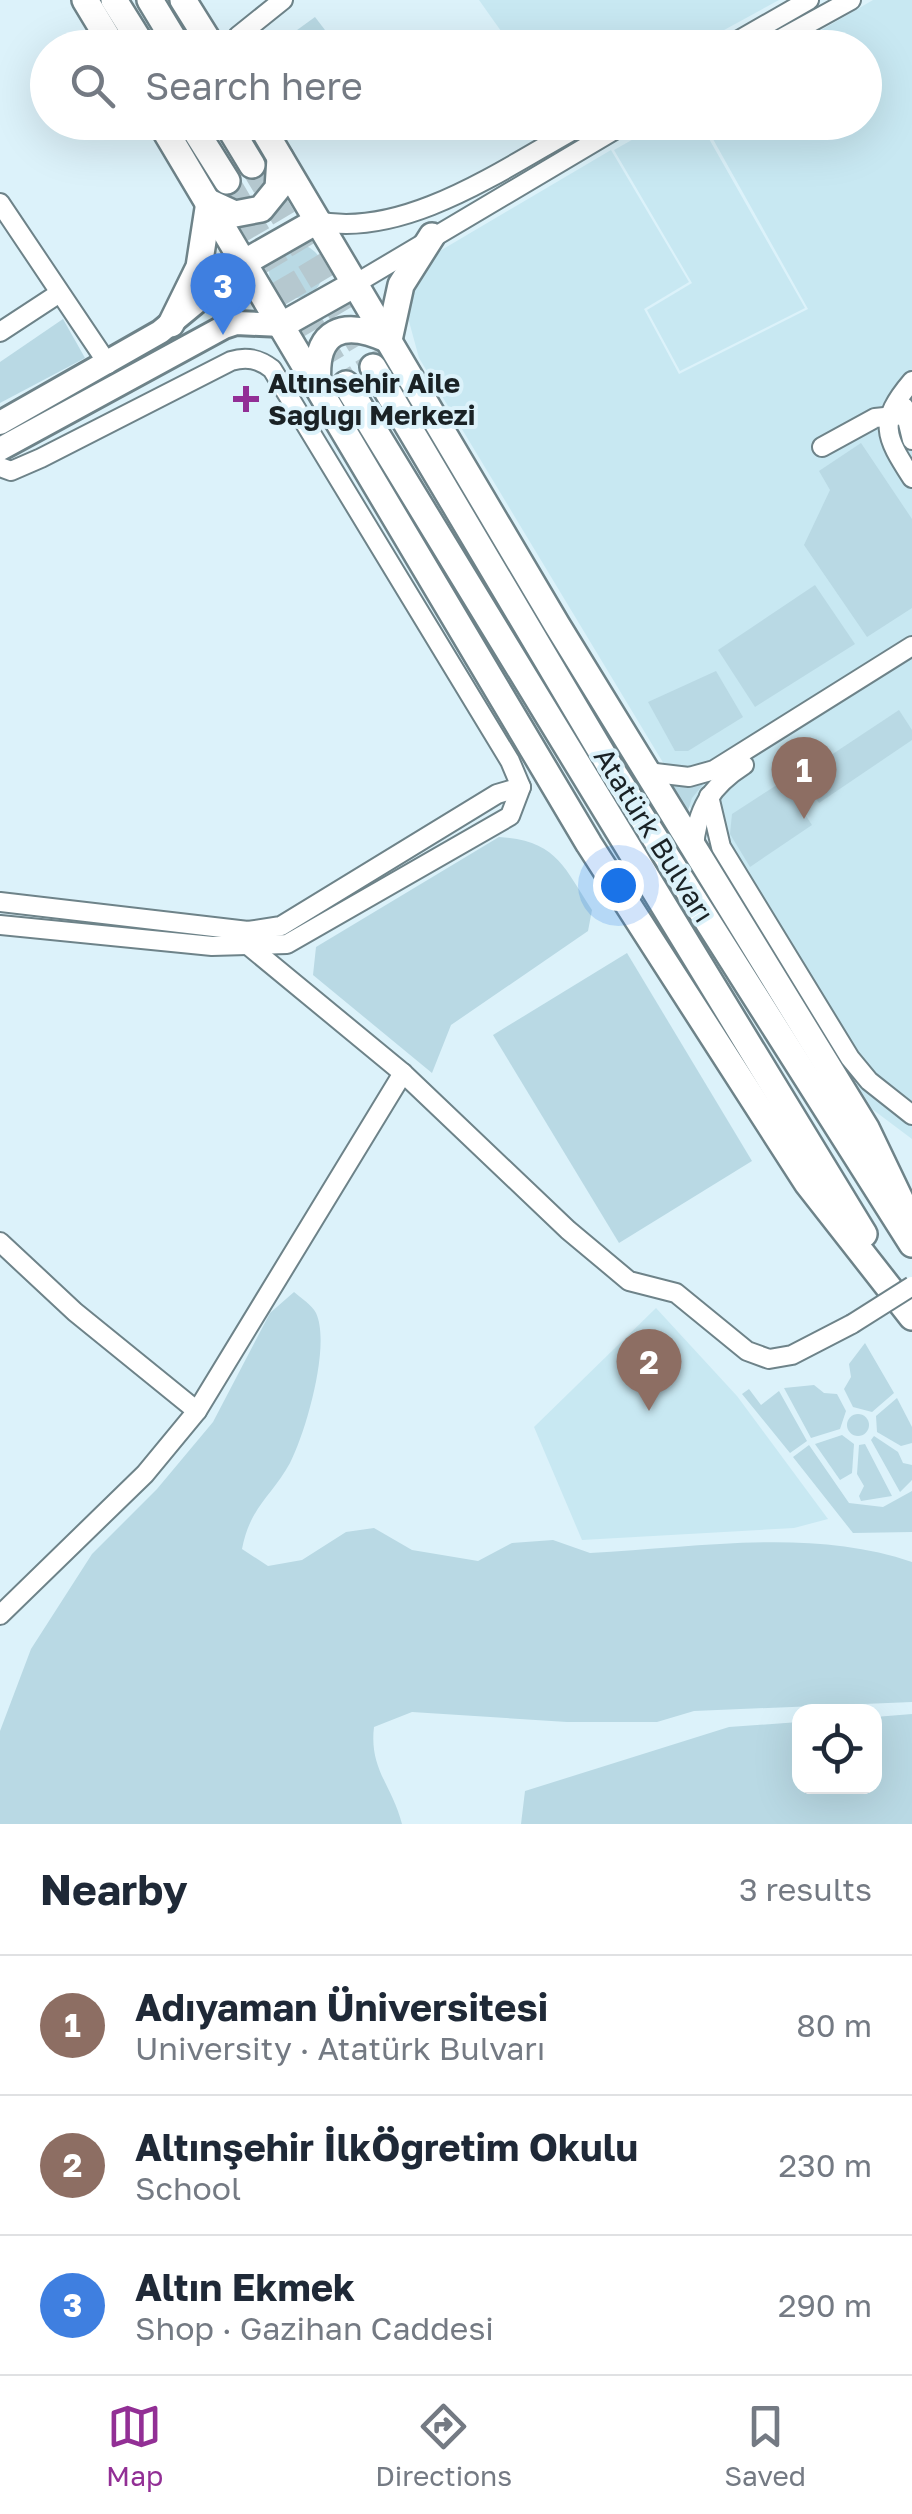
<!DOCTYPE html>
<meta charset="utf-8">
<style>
body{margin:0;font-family:"Golos Text",sans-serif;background:#f6f6f7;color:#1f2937}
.controls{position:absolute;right:30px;bottom:30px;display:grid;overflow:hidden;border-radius:20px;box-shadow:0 10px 40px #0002}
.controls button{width:90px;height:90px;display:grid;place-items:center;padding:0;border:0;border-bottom:2px solid #e0e1e3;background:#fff;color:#1f2937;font:50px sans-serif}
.you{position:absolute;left:618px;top:885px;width:35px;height:35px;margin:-25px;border:8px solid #fff;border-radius:50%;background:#1a73e8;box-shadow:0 0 0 15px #1a73e833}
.badge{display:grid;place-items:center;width:65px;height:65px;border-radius:50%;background:#922f95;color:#fff;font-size:32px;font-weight:700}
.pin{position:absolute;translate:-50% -82px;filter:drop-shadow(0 2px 5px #0008)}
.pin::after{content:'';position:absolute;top:52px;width:35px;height:30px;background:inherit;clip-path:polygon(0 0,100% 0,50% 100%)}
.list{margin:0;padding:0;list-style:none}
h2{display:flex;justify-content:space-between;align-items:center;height:130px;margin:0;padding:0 40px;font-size:42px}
h2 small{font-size:32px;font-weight:400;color:#747a83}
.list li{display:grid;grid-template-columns:65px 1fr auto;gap:30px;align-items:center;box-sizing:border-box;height:140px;padding:0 40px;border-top:2px solid #e0e1e3}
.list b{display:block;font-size:38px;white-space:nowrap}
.list p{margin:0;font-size:32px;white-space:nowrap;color:#747a83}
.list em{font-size:32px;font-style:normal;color:#747a83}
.icon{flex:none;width:55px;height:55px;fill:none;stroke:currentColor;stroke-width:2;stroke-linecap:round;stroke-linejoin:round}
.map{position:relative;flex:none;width:912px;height:1824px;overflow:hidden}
.search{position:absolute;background:#fff;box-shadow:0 10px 40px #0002;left:30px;right:30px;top:30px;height:110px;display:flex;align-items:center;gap:25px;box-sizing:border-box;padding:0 35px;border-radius:55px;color:#747a83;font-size:38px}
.sheet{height:550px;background:#fff}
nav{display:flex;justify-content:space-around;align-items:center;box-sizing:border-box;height:140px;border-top:2px solid #e0e1e3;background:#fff;font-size:28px;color:#747a83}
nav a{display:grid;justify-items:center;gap:5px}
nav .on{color:#922f95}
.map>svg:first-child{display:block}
.built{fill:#c8e8f2}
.green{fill:#b9d9e4}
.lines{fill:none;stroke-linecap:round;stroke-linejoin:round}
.highway-tunnel{stroke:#b5c8cf;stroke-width:25;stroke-dasharray:25 12;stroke-linecap:butt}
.minor-casing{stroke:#6e8389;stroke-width:22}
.major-casing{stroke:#6e8389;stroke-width:28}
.highway-casing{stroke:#6e8389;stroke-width:30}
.minor{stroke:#fff;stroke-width:18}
.major{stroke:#fff;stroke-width:22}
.highway{stroke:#fff;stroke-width:25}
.minor-bridge-casing{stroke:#6e8389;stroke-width:22;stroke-linecap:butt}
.minor-bridge{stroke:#fff;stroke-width:18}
.poi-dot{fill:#922f95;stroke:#dcf2fa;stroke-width:4}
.labels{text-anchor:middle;stroke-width:8;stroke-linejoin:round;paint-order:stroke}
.poi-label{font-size:28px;font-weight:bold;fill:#1a2225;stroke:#dcf2fa;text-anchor:start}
.street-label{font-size:28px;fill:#1a2225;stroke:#dcf2fa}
</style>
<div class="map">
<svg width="912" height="1824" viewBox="0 0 912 1824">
<rect width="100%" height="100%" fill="#dcf2fa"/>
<g class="built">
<path d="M 479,0 L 779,0 L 693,47 L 513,48 Z"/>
<path d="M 873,0 L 912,0 L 912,1139 L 872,1109 L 419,358 L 407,314 L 417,283 L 433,255 L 611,150 L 689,282 L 644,309 L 679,374 L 808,309 L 704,123 L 864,122 L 864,48 L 792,47 Z"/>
<path d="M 662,123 L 700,123 L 805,308 L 680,371 L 647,310 L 692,283 L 614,150 Z"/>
<path d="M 656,1308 L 737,1396 L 828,1519 L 794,1528 L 582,1540 L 534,1427 Z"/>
</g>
<g class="green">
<path d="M 315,17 L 338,47 L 286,47 L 282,41 Z"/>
<circle cx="296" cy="271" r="27"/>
<path d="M 63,319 L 85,358 L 0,403 L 0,362 Z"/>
<path d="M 861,443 L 912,519 L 912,608 L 867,637 L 804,545 L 830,490 L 819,471 Z"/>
<path d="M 815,585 L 855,644 L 755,707 L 718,650 Z"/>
<path d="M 716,671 L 743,717 L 688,751 L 675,751 L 648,702 Z"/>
<path d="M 899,710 L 912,730 L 912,740 L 819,803 L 801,775 Z"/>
<path d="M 783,781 L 812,825 L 750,867 L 730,834 L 732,814 Z"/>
<path d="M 705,782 L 692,798 L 685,820 L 663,783 Z"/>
<path d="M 499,837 C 557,841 563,866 592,910 L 588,931 L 451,1025 L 432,1073 L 313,975 L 316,947 Z"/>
<path d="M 627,953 L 752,1161 L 619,1243 L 493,1035 Z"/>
<path d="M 294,1292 C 301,1298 312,1305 316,1313 C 331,1345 306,1432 290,1463 C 271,1497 250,1507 242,1549 L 268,1566 L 302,1560 L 346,1532 L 374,1528 L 412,1550 L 478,1561 L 512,1543 L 553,1540 L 590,1553 C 694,1548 811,1527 912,1562 L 912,1702 L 694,1711 L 657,1722 L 567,1722 L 412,1712 L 374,1727 C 369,1769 392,1785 402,1824 L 0,1824 L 0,1731 L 31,1649 L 92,1554 L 157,1489 L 213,1422 L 270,1313 Z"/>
<path d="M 865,1343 L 894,1393 L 872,1412 L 853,1407 L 844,1389 L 851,1377 L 849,1364 Z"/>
<path d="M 814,1385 L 824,1393 L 837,1394 L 846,1411 L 840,1429 L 811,1438 L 784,1388 Z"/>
<path d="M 749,1389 L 761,1405 L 779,1391 L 807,1441 L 790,1453 L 742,1394 Z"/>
<path d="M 897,1398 L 912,1427 L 912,1443 L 901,1446 L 877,1432 L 876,1416 Z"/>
<circle cx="858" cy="1425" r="11"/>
<path d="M 842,1435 L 854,1444 L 852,1473 L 840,1480 L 815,1444 Z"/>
<path d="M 874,1436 L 898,1452 L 903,1463 L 912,1465 L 912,1480 L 900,1492 L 871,1440 Z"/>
<path d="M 865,1444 L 892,1496 L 861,1501 L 859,1496 L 864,1486 L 857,1474 L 859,1445 Z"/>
<path d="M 809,1445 L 849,1503 L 883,1507 L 912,1491 L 912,1532 L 853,1533 L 793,1457 Z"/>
<path d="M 912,1714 L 912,1824 L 521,1824 L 525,1791 L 729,1727 L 799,1722 L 800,1786 L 874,1786 L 875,1717 Z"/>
</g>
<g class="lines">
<g class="highway-tunnel">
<path d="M 252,165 L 373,367"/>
<path d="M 227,181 L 346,384"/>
</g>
<g class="minor-casing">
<g id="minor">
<path d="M 238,36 L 283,0"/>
<path d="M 725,48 L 809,0"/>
<path d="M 764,48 L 851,0"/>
<path d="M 0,203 L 108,364"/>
<path d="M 317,221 C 408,240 511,163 588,122"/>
<path d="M 355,284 L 628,122"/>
<path d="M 0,332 L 58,294"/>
<path d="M 912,381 C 877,422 885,436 912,478"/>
<path d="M 904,407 L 912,440"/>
<path d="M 822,447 L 875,418 L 904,415"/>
<path d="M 0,467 L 11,471 L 41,458 L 231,361 C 247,356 259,359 272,369 L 510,761 L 521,787 L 510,816 L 287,944 L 212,946 L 0,925"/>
<path d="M 647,772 L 689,777 L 714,770 L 912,646"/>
<path d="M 709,796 L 721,847 L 850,1058 L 869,1081 L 912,1115"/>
<path d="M 694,849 C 696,810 711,786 744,765"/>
<path d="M 0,902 L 248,931 L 281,926 L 497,794 L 521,787"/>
<path d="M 248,931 L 249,946 L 403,1073 L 568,1230 L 629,1281 L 676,1293 L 747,1351 L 769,1359 L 792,1355 L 852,1324"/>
<path d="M 0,1242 L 75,1312 L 197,1411"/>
<path d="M 0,1615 L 145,1474 L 197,1411 L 403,1073"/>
</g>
</g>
<g class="major-casing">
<g id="major">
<path d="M 0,423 L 160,332 L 245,262"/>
<path d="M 0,449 L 224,327 L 236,323 L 282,325"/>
</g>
</g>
<g class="highway-casing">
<g id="highway">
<path d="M 85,0 L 114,48"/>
<path d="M 114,0 L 144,48"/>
<path d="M 150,0 L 179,48"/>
<path d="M 183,0 L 213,48"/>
<path d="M 160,122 L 589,844 L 807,1183 L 912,1317"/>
<path d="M 190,122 L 227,181"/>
<path d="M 226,122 L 252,165"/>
<path d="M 259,122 L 557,625 L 866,1128 L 912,1224"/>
<path d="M 245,262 L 317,221"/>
<path d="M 171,324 L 199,267 L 209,202 L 235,214 L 261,209 L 278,188 L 280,158"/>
<path d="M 282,325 L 355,284"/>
<path d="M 373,367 L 615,775 L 912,1244"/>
<path d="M 318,384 C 314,329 343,319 389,340 L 401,285 L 432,236"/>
<path d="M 346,384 L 864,1234"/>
</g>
</g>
<use href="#minor" class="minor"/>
<use href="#major" class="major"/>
<use href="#highway" class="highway"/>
<g class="minor-bridge-casing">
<path id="minor-bridge" d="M 852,1324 L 912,1286"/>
</g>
<use href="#minor-bridge" class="minor-bridge"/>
</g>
<path class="poi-dot" d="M241 384h10v10h10v10h-10v10h-10v-10h-10v-10h10z"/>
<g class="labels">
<g class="poi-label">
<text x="268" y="393">Altınsehir Aile<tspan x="268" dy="32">Saglıgı Merkezi</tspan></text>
</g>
<g class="street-label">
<text transform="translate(654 835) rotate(58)" y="10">Atatürk Bulvarı</text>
</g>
</g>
</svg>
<div class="controls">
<button><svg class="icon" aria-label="locate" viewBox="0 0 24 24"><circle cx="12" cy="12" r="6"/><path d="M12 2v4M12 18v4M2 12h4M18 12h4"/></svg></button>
</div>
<div class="you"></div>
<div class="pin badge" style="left:804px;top:819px;background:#8d6e63">1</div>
<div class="pin badge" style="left:649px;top:1411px;background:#8d6e63">2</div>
<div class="pin badge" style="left:223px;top:335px;background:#3f7fe0">3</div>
<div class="search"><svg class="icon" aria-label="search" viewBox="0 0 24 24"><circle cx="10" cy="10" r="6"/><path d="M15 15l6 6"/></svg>Search here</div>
</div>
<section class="sheet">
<h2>Nearby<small>3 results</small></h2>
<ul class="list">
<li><span class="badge" style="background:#8d6e63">1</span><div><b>Adıyaman Üniversitesi</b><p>University · Atatürk Bulvarı</p></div><em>80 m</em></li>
<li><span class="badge" style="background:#8d6e63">2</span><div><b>Altınşehir İlkÖğretim Okulu</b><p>School</p></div><em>230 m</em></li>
<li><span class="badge" style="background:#3f7fe0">3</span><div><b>Altın Ekmek</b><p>Shop · Gazihan Caddesi</p></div><em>290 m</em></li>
</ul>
</section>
<nav>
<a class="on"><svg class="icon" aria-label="map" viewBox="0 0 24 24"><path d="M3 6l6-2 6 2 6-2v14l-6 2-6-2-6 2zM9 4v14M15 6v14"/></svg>Map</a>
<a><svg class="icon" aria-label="directions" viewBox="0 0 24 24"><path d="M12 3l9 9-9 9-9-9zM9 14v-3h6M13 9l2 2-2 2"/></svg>Directions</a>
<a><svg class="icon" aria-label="saved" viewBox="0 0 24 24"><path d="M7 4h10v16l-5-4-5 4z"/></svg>Saved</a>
</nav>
